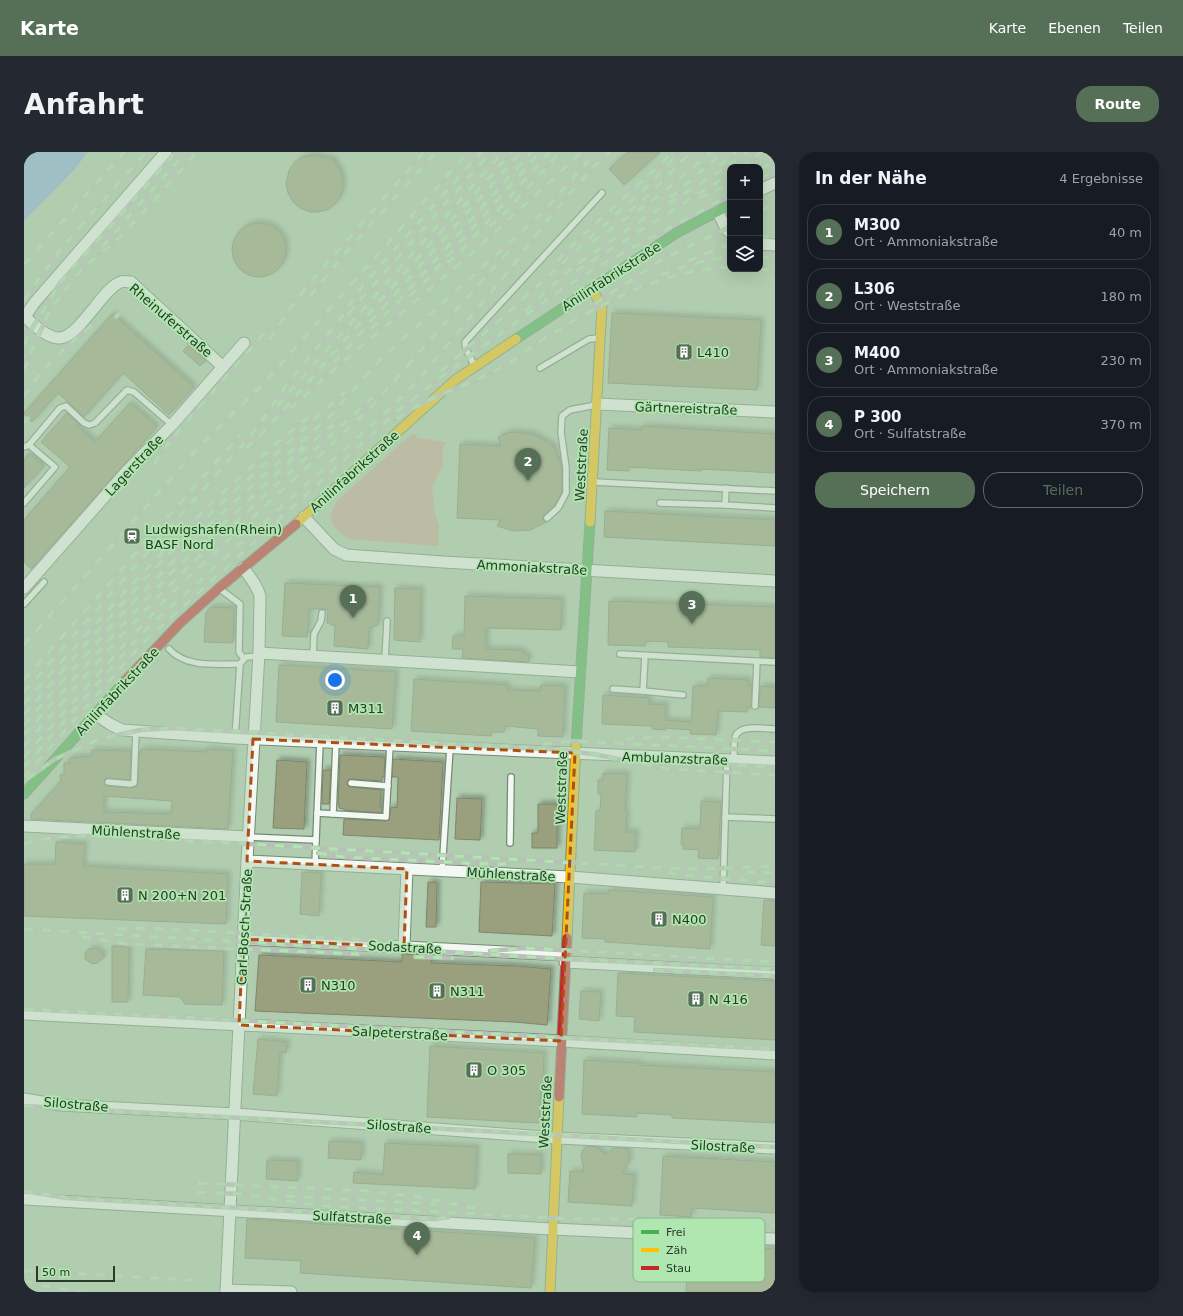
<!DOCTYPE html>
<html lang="de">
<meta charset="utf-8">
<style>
body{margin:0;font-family:"DejaVu Sans",sans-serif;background:#242831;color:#f1f3f6}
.controls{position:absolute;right:12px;top:12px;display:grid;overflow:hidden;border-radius:8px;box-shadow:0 4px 16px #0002}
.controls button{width:36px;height:36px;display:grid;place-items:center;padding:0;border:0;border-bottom:1px solid #363941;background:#171b24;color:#f1f3f6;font:20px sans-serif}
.scale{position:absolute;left:12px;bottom:10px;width:79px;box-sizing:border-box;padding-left:4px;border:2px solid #263c27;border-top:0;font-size:11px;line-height:14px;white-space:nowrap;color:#263c27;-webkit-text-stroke:3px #b0e7b0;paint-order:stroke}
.you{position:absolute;left:311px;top:528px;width:14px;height:14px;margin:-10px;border:3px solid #fff;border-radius:50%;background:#1a73e8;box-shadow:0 0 0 6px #1a73e833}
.badge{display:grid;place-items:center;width:26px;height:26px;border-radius:50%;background:#566f57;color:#fff;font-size:13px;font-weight:700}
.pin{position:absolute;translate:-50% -33px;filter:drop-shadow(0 1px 2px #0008)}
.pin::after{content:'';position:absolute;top:21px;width:14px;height:12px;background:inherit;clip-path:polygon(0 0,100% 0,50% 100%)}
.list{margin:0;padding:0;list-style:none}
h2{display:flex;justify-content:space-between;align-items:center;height:52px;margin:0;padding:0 16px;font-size:17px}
h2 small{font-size:13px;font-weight:400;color:#9ea1a6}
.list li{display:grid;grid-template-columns:26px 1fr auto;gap:12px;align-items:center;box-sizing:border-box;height:56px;margin:0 8px 8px;padding:0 8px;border:1px solid #363941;border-radius:16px}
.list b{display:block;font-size:15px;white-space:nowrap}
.list p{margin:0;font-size:13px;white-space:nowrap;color:#9ea1a6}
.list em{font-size:13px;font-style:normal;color:#9ea1a6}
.actions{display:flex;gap:8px;padding:12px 16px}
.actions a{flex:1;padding:9px 0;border:1px solid #566f57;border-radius:16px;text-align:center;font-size:14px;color:#566f57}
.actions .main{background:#566f57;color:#fff}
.icon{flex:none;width:22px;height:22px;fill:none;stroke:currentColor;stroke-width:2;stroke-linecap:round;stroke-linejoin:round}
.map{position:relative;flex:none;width:751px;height:1140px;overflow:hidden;border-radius:16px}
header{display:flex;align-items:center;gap:24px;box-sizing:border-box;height:56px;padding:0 20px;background:#566f57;color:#fff}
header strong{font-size:19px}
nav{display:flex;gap:22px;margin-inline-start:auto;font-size:14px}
.intro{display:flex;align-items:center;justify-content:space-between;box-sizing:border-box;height:96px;padding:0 24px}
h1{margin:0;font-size:28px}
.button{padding:10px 18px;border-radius:16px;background:#566f57;color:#fff;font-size:14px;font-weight:700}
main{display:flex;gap:24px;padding:0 24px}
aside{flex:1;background:#171b24;border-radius:16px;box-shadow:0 4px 16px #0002}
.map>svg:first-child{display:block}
.green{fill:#caa493}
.water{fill:#8baddc}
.building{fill:#9a9f7d;stroke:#7f876b;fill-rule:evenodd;filter:url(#shadow)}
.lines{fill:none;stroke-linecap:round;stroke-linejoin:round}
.lane-casing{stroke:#748a75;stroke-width:8}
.street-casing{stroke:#748a75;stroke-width:13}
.fast-casing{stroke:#748a75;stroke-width:11}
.slow-casing{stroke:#748a75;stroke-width:11}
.jam-casing{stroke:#748a75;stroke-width:11}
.lane{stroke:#f3f8f3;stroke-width:5.5}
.street{stroke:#f3f8f3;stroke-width:11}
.fast{stroke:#4caf50;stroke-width:9}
.slow{stroke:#ffc107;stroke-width:9}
.jam{stroke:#c62828;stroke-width:9}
.rail-casing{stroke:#b8c0b8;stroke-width:4.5}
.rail{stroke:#b0e7b0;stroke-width:3;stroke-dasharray:9;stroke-linecap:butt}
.marked{fill:none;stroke:#ae5014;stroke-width:3;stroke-dasharray:8 5;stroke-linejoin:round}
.labels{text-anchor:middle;stroke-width:3.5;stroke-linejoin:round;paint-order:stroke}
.street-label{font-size:13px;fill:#263c27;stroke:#b0e7b0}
.poi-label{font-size:13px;fill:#263c27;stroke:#b0e7b0;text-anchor:start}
.key{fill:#b0e7b0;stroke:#87b487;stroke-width:1}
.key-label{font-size:11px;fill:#263c27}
</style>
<header>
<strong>Karte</strong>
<nav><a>Karte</a><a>Ebenen</a><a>Teilen</a></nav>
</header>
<div class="intro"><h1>Anfahrt</h1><a class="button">Route</a></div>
<main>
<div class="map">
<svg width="751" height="1140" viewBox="0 0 751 1140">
<defs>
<filter id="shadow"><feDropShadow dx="3" dy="-3" stdDeviation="2" flood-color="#0004"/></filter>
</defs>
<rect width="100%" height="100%" fill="#b0cdb0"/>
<path class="green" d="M 389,281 L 394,286 L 422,290 L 419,296 L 419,312 L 408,336 L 410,356 L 415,375 L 414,394 L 325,387 C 307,375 301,367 314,348 Z"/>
<path class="water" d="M 0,0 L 64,0 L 50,18 L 0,69 Z"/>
<g class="building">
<path d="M 604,0 L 636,0 L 600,33 L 585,17 Z"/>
<path d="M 289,3 L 309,7 L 317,20 L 319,34 L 317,44 L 311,52 L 303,58 L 293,60 L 286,60 L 276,56 L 269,50 L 264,41 L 262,32 L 265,19 L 271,10 L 279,5 Z"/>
<circle cx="235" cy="98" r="27"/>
<path d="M 588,161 L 737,168 L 733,238 L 584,231 Z"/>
<path d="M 88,162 L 170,235 L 145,263 L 99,221 L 60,265 L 34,241 L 8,270 L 0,262 L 0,261 Z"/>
<path d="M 165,193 L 182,208 L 176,214 L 159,199 Z"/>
<path d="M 106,251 L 133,275 L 7,417 L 0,410 L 0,368 L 46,315 L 17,290 L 43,261 L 54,271 L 52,273 L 71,290 Z"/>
<path d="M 618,274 L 751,282 L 751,321 L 677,317 L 677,319 L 605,315 L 605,319 L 583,318 L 585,276 L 618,278 Z"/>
<path d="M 491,280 L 509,282 L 528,293 L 533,300 L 531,301 L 537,312 L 538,316 L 538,340 L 531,353 L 519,364 L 519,367 L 522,370 L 506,378 L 489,379 L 473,374 L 476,368 L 433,366 L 436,292 L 477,294 L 474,285 L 483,281 Z"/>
<path d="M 5,301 L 20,314 L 0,336 L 0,307 Z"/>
<path d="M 581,359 L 751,368 L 751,394 L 580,385 Z"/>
<path d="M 261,431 L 356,435 L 354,473 L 345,476 L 344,497 L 310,494 L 311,474 L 303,471 L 304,458 L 299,457 L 285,457 L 283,485 L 258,484 Z"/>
<path d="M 371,436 L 397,437 L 396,490 L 370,488 Z"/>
<path d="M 441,444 L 538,447 L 537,478 L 462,476 L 462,497 L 496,498 L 505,505 L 505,510 L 438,506 L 439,497 L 428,497 L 429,484 L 440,484 Z"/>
<path d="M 585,449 L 751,455 L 751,506 L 736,505 L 736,498 L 644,495 L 644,490 L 621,489 L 621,494 L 584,493 Z"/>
<path d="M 187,455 L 210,456 L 209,491 L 180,490 L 182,460 Z"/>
<path d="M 255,513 L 372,520 L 368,577 L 252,570 Z"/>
<path d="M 684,526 L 725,528 L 724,534 L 728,534 L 727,555 L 723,555 L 723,560 L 694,559 L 692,583 L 666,582 L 667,578 L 641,576 L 641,578 L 628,577 L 628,574 L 578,572 L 579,543 L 625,546 L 625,552 L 642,553 L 641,568 L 667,570 L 669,534 L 684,534 Z"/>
<path d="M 390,527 L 483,533 L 483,538 L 516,539 L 517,533 L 541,534 L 539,585 L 514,584 L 514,577 L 481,574 L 480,580 L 467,580 L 467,584 L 387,579 Z"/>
<path d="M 736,534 L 751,535 L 751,556 L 735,555 Z"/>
<path d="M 117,597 L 182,600 L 182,597 L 209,599 L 204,677 L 7,667 L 7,662 L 37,629 L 36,623 L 40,622 L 40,611 L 46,611 L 46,606 L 68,604 L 68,598 L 107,599 L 106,628 L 84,626 L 81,627 L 80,630 L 83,634 L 108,636 L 113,634 L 114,632 L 115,600 L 117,600 ZM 80,644 L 148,649 L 147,662 L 80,660 Z"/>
<path d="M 316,603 L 360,605 L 360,607 L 361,607 L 360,625 L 358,625 L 358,629 L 327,627 L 324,628 L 323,631 L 324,634 L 327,635 L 357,638 L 356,655 L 358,655 L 358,661 L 320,658 L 320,657 L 315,656 L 315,653 L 314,653 Z"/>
<path d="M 369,607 L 419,610 L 415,688 L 319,683 L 320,667 L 362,669 L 365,668 L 367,655 L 373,656 L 374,625 L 368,625 Z"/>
<path d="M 253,608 L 283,610 L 280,677 L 249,676 Z"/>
<path d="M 299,618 L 307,618 L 305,652 L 298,652 Z"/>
<path d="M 579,621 L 603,622 L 601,660 L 603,660 L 602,680 L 612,680 L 611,700 L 570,698 L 572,659 L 576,659 L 577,642 L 574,642 L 574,628 L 579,628 Z"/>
<path d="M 433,646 L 458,647 L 456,688 L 431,687 Z"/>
<path d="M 677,649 L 697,651 L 694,707 L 674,706 L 675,698 L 659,697 L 659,693 L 657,692 L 658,676 L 676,677 Z"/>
<path d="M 514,652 L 533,652 L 533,696 L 508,696 L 508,681 L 514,681 Z"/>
<path d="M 32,690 L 61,692 L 59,714 L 204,722 L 202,772 L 0,764 L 0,712 L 31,712 Z"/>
<path d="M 278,720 L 297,721 L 295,764 L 276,762 Z"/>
<path d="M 404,730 L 413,731 L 412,775 L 402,775 Z"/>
<path d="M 457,730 L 531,732 L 528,784 L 455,780 Z"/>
<path d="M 584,738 L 689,745 L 686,797 L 581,790 L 581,787 L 558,786 L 560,741 L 584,742 Z"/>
<path d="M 740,748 L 751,749 L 751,794 L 737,793 Z"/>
<path d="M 88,794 L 105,795 L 104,850 L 88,850 Z"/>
<path d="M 70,796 L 73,797 L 81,804 L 73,811 L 68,812 L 61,807 L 61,801 L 65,797 Z"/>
<path d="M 122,797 L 200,799 L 198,853 L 161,852 L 156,845 L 119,843 Z"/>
<path d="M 378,802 L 408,803 L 407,811 L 492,814 L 527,817 L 523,873 L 490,870 L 231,859 L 235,803 L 378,810 Z"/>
<path d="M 594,821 L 751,829 L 751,888 L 610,880 L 611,865 L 592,864 Z"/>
<path d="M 557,839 L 577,840 L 575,869 L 555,867 Z"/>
<path d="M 234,887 L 263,890 L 262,901 L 256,900 L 253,944 L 229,942 Z"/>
<path d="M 406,894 L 520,901 L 519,932 L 517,932 L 515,971 L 403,965 Z"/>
<path d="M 560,908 L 615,911 L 615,913 L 751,920 L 751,971 L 648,966 L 648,963 L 612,961 L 612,965 L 558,962 Z"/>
<path d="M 305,989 L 338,991 L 337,1008 L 304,1006 Z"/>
<path d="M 361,991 L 453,995 L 451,1037 L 329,1031 L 330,1020 L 359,1023 Z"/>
<path d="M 563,994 L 573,995 L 581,1003 L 590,996 L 601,996 L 604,999 L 606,1007 L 598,1022 L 610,1023 L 608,1054 L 544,1050 L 546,1019 L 560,1020 L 557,1003 L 559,998 Z"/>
<path d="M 484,1002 L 517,1003 L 517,1022 L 484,1021 Z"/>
<path d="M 639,1004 L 751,1010 L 751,1061 L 668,1056 L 667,1065 L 636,1063 Z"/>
<path d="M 243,1008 L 274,1009 L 274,1029 L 242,1027 Z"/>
<path d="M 223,1067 L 511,1086 L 507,1136 L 276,1121 L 277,1109 L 221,1106 Z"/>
<path d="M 665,1092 L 751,1097 L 751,1140 L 662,1140 Z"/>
</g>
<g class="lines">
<g class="lane-casing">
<g id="lane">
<path d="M 450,213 L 442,197 L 441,190 L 578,41"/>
<path d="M 516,216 L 565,187 L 576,186"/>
<path d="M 5,293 L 36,256 L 42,254 L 60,271 L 65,273 L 71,271 L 103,238 L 110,240 L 148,273"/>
<path d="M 0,295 L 5,293 L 31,315 L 0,351"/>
<path d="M 570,330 L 751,339"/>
<path d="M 702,336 L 701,353 L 751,356"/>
<path d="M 636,351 L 701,353"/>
<path d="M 523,366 L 534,356 L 542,341 L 542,316 L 537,280 L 538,264 L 546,258 L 572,253"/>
<path d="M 196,437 L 216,452 L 215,500 L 220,507"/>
<path d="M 0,452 L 20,430"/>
<path d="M 145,497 C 162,516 192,512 216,512"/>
<path d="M 596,502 L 751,510"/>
<path d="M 289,504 L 290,482 L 297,469 L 298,461"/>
<path d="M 361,508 L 363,469"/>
<path d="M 589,537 L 619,539 L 621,504"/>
<path d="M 619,539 L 659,543"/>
<path d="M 731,554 L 733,509"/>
<path d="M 211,586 L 216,512 L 222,505 L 234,504"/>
<path d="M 710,608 C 710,601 709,590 712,583 C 718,572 741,577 751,577"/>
<path d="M 84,630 L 107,632 L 110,631 L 112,579"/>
<path d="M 327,631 L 364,634"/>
<path d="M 293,661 L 362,665 L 366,593"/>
<path d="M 309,662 L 312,591"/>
<path d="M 701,665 L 751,667"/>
<path d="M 224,685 L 292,688 L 296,590"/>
<path d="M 486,691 L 487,625"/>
<path d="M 291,713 L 292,688"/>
<path d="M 418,719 L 426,596"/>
<path d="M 699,738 L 703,608"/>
</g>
</g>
<g class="street-casing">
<g id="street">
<path d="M 736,38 L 751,31"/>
<path d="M 694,60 L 702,77 L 706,80"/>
<path d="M 736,92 L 751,93"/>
<path d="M 1,165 C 10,173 22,185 34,186 C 54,188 80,134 97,130 C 100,129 104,130 107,130 L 199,215"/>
<path d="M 0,166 L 11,150 L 142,0"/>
<path d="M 573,252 L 751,260"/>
<path d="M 280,365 L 310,397 L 322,403 L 419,410 L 751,429"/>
<path d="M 0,436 L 104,318 L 148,273 L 220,191"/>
<path d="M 235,501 L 556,520"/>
<path d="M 71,562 L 86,572 L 98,578 L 211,586 L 751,610"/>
<path d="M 0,674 L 224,685"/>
<path d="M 223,709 L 546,725 L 751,741"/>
<path d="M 219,787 L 542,803"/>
<path d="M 380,795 L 383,717"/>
<path d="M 541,810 L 751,821"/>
<path d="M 0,862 L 537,889 L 751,902"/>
<path d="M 0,947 L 36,953 L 211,962 L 533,986 L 751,996"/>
<path d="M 0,1047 L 528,1077 L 751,1087"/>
<path d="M 202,1138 L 267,1140"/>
<path d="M 202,1140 L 223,709 L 235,501 L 236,444 C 233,433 226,425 219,416"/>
</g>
</g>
<g class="fast-casing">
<g id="fast">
<path d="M 492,187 L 654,80 L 706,53"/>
<path d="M 552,593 L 566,370"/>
<path d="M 0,642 L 101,529"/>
</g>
</g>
<g class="slow-casing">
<g id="slow">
<path d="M 566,370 L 578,154 L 568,137"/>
<path d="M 272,372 L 431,228 L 492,187"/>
<path d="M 543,786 L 552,593"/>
<path d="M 526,1140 L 535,945"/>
</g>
</g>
<g class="jam-casing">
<g id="jam">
<path d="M 101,529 L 156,471 L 195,436 L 272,372"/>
<path d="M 535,945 L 543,786"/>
</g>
</g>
<use href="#lane" class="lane"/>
<use href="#street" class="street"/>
<use href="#fast" class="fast"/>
<use href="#slow" class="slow"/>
<use href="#jam" class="jam"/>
<g class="rail-casing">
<g id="rail">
<path d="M 695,14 L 712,0"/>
<path d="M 560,15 L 570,0"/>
<path d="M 717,15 L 738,0"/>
<path d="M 736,17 L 751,10"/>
<path d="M 736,27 L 751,19"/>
<path d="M 646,46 L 699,0"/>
<path d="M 675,46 L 706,32"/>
<path d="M 736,59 L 751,52"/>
<path d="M 605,60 L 628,40 L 667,0"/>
<path d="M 465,75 L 481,61 L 536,0"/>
<path d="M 736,85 L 751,84"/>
<path d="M 568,90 L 636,43 L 687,0"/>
<path d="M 78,95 L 162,0"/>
<path d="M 736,105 L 751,106"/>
<path d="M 533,109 L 556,86 L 645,4"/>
<path d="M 664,109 L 706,92"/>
<path d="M 423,111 L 439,97 L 526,0"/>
<path d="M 0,113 L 100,0"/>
<path d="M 736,117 L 751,119"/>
<path d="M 552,119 L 706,22"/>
<path d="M 637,123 C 660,114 682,108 706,104"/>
<path d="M 286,144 L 331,90 L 412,0"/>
<path d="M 386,144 L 400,131 L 516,0"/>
<path d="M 0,148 L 39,94 L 122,0"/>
<path d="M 571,152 L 639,107 L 706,75"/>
<path d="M 501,159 L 542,121 L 559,108 L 622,65 L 698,18 L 723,0"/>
<path d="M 324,162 L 467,0"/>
<path d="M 92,165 L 95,162"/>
<path d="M 347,177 L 377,147 L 507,0"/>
<path d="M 245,188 L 268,154 L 284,133 L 400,0"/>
<path d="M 0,193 L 6,180 L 36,131 L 152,0"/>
<path d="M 310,211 L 497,0"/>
<path d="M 383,214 L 490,93"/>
<path d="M 0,218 L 13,186 L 27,157 L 52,124 L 61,114 L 92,89 L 119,61 L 173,0"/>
<path d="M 417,219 L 478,166 L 630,28 L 655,0"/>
<path d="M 0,245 C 17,215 44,193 71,171"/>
<path d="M 253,254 L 479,0"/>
<path d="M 266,257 L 315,213 L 446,103 L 532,24 L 557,0"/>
<path d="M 373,267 C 403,244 440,236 473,218 C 494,206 513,190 534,178 C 586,147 644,117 706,115"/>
<path d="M 0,272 L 4,266"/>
<path d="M 222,296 L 236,284 L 488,0"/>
<path d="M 276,301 L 302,278 L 318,267"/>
<path d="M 130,312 L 148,286 L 245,176"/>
<path d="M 112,480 L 143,446 L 171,419 L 324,277 L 347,255 L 386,211"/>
<path d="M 0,493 L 174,296 L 241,230 L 444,0"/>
<path d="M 0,528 L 216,283"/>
<path d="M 0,540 L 229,281 L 266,228 L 312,173 L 340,132 L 457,0"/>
<path d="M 0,552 C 69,474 138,396 215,326 C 238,305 261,282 286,264"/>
<path d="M 0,563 C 48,508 95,453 146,401 C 202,345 262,293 321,240"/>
<path d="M 0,573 L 96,464 L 179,378 L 307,263 L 357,207 L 517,62 L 563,10"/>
<path d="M 0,583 L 90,482 L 148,420 L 262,313 L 279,294"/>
<path d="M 601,587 L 637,585 L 751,590"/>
<path d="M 519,592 L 548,589 L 751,599"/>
<path d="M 0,594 C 46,542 91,488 140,439 C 207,372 279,309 349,245"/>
<path d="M 0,605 L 103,490"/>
<path d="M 624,609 L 751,615"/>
<path d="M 0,615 L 118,481 L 372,251 L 397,225 L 487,116 L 524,67 L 568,16 L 586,0"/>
<path d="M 0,625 L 117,493 L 375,258 L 420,223 L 535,139 L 575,114 L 706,43"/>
<path d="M 3,627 L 31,607 L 76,587 L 116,578 L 148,576 L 529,597 L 569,602 L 645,617 L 751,623"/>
<path d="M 0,692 C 20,686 41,684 62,684 L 224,692 L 640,716 L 678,717 L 751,714"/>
<path d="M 294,701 L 319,705 L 464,712 L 482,712"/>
<path d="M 644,720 L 656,723 L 751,731"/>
<path d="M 722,720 L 751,721"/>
<path d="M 0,777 L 372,799 L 408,799 L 541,807 L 751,817"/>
<path d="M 94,777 L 122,776 L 366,789"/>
<path d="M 58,785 L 104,792 L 335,802"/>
<path d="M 466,799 L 500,796 L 751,810"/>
<path d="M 391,805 L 429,806"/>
<path d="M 631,818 L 751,824"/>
<path d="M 0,857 L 751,897"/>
<path d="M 0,954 L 751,995"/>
<path d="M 174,1031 L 344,1039 L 396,1045 L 460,1058"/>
<path d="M 0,1039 L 43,1046 L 386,1066 L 411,1067 L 425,1065"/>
<path d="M 173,1040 L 217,1042 L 276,1051 L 301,1054 L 506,1065 L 552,1067 L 613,1067 L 751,1074"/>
<path d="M 262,1044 L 412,1052"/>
<path d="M 0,1119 L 168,1128"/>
<path d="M 0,1129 L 16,1133 L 58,1140"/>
</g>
</g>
<use href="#rail" class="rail"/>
</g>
<path d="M0 0H751V1140H0ZM 229,587 L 551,601 L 537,889 L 215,873 L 219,787 L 380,795 L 383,717 L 223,709 Z" fill="#b0cdb0" fill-opacity=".55" fill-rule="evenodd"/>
<path class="marked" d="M 229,587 L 551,601 L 537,889 L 215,873 L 219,787 L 380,795 L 383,717 L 223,709 Z"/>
<defs>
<g id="building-square" transform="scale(0.9)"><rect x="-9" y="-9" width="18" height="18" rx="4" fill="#566f57" stroke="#b0e7b0"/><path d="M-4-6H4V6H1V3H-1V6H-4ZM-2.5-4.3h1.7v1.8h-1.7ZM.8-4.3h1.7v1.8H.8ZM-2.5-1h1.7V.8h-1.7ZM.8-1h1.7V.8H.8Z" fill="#fff"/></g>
<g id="station-square" transform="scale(0.9)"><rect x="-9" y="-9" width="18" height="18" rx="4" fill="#566f57" stroke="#b0e7b0"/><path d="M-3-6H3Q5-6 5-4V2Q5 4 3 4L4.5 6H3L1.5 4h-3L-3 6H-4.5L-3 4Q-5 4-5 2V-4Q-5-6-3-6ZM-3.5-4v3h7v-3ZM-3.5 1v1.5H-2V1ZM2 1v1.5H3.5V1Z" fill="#fff"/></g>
</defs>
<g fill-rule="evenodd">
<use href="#building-square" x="660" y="200"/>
<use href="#station-square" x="108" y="384"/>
<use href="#building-square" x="311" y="556"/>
<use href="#building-square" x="101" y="743"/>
<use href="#building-square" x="635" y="767"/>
<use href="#building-square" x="284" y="833"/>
<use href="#building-square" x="413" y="839"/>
<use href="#building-square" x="672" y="847"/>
<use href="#building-square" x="450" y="918"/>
</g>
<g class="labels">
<g class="street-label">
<text transform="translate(587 124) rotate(-33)" y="5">Anilinfabrikstraße</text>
<text transform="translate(147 168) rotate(41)" y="5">Rheinuferstraße</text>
<text transform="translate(662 256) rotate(2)" y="5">Gärtnereistraße</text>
<text transform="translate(110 313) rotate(-47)" y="5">Lagerstraße</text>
<text transform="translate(557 313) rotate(-87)" y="5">Weststraße</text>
<text transform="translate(330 319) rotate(-42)" y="5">Anilinfabrikstraße</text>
<text transform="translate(508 415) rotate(3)" y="5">Ammoniakstraße</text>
<text transform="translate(93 539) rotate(-47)" y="5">Anilinfabrikstraße</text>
<text transform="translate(651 606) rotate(2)" y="5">Ambulanzstraße</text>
<text transform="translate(537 636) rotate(-88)" y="5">Weststraße</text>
<text transform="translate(112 680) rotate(3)" y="5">Mühlenstraße</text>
<text transform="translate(487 722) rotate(3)" y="5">Mühlenstraße</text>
<text transform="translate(220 775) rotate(-87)" y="5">Carl-Bosch-Straße</text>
<text transform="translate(381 795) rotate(3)" y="5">Sodastraße</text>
<text transform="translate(376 881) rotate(3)" y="5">Salpeterstraße</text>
<text transform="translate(52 952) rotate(5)" y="5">Silostraße</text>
<text transform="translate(521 960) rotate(-87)" y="5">Weststraße</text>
<text transform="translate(375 974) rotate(4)" y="5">Silostraße</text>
<text transform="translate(699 994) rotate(3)" y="5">Silostraße</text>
<text transform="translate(328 1065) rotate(3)" y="5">Sulfatstraße</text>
</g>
<g class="poi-label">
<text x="673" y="205">L410</text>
<text x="121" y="382">Ludwigshafen(Rhein)<tspan x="121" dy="15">BASF Nord</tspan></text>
<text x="324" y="561">M311</text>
<text x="114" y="748">N 200+N 201</text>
<text x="648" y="772">N400</text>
<text x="297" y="838">N310</text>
<text x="426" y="844">N311</text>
<text x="685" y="852">N 416</text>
<text x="463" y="923">O 305</text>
</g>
</g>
<rect x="609" y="1066" width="132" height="64" rx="6" class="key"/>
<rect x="617" y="1078" width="18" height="4" fill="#4caf50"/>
<rect x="617" y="1096" width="18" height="4" fill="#ffc107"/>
<rect x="617" y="1114" width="18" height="4" fill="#c62828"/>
<g class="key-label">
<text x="642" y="1084">Frei</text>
<text x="642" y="1102">Zäh</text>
<text x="642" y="1120">Stau</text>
</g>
</svg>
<div class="controls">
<button>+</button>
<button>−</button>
<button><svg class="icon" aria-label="layers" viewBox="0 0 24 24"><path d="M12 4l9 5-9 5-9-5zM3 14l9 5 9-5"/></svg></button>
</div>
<div class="scale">50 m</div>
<div class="you"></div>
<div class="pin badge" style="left:329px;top:466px">1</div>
<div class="pin badge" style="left:504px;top:329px">2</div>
<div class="pin badge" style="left:668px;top:472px">3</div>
<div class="pin badge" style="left:393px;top:1103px">4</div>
</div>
<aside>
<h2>In der Nähe<small>4 Ergebnisse</small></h2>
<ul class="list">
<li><span class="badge">1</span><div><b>M300</b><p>Ort · Ammoniakstraße</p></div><em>40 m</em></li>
<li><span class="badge">2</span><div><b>L306</b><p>Ort · Weststraße</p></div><em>180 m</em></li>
<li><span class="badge">3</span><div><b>M400</b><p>Ort · Ammoniakstraße</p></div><em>230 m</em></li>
<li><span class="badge">4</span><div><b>P 300</b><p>Ort · Sulfatstraße</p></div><em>370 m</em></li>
</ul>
<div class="actions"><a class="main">Speichern</a><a>Teilen</a></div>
</aside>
</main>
